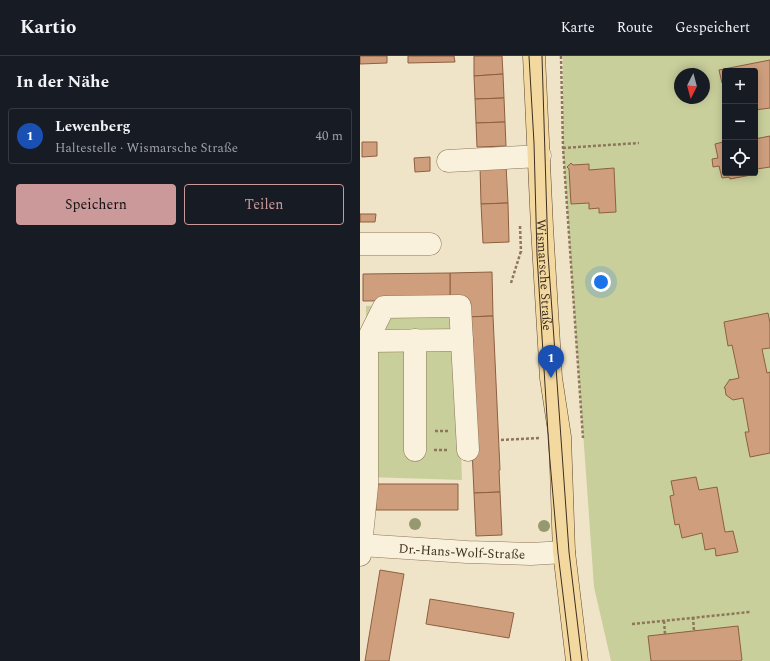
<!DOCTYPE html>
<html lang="de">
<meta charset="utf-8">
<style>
body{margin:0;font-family:Spectral,serif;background:#242831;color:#f1f3f6}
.controls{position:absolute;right:12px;top:12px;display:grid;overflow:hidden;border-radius:4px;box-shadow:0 2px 10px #0003}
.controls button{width:36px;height:36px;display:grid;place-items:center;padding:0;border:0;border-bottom:1px solid #363941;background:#171b24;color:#f1f3f6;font:20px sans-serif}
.compass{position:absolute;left:314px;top:12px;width:36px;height:36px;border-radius:50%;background:#171b24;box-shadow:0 2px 10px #0003;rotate:186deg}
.you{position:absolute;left:241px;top:226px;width:14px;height:14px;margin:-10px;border:3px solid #fff;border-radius:50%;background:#1a73e8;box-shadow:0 0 0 6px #1a73e833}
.badge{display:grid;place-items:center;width:26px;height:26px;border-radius:50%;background:#cc999b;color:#fff;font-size:13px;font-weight:700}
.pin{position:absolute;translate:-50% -33px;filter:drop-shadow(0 1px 2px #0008)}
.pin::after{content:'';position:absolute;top:21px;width:14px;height:12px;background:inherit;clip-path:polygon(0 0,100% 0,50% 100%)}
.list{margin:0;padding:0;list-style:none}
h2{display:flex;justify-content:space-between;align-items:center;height:52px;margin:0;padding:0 16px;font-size:17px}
h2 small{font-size:13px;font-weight:400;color:#9ea1a6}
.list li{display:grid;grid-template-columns:26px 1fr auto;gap:12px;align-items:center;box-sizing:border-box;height:56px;margin:0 8px 8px;padding:0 8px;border:1px solid #363941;border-radius:4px}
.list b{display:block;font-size:15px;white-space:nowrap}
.list p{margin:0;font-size:13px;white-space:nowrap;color:#9ea1a6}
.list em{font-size:13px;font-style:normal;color:#9ea1a6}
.actions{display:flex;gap:8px;padding:12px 16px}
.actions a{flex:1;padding:9px 0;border:1px solid #cc999b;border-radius:4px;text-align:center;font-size:14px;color:#cc999b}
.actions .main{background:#cc999b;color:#111}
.icon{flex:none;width:22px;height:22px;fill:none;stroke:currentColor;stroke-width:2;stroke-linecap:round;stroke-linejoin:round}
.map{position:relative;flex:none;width:410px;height:605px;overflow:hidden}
header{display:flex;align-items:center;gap:24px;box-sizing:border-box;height:56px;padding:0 20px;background:#171b24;border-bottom:1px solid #363941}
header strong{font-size:19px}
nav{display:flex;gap:22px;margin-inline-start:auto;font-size:14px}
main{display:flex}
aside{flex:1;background:#171b24}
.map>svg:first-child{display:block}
.green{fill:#c9cf9b;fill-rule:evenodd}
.building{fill:#cf9f7d;stroke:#8d5f41}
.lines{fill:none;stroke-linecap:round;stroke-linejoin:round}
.minor-casing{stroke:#8d765c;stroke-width:23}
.major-casing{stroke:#5b4430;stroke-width:23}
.path{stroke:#8d765c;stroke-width:2.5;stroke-dasharray:3 2;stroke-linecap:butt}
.minor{stroke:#faf1dc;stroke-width:22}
.major{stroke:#f3d9a0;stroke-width:22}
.tram{stroke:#3d2e20;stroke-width:1}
.tree{fill:#96986f}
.labels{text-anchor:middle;stroke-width:4;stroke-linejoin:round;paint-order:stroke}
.street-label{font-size:13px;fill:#3d2e20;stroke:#f7eed8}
</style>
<header>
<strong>Kartio</strong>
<nav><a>Karte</a><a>Route</a><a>Gespeichert</a></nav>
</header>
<main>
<aside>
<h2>In der Nähe<small></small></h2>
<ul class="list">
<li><span class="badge" style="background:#1a4fb4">1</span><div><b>Lewenberg</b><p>Haltestelle · Wismarsche Straße</p></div><em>40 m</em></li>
</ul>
<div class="actions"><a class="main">Speichern</a><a>Teilen</a></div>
</aside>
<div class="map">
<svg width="410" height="605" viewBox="0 0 410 605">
<rect width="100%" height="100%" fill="#f0e4c8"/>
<g class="green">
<path d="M 203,0 L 410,0 L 410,605 L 251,605 L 234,531 L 203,92 ZM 365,15 L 395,15 L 395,117 L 365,117 ZM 320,18 L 344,18 L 344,42 L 320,42 Z"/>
<path d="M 96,247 L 102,424 L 7,421 L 6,250 Z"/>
</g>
<g class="building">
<path d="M 0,0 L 27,0 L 27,7 L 0,8 Z"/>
<path d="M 48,0 L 94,0 L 95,6 L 48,7 Z"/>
<path d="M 114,0 L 142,0 L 143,18 L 114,20 Z"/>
<path d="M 410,4 L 410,52 L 395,54 L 395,15 L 365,15 L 365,26 L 362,27 L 359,14 Z"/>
<path d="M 143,18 L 144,42 L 115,43 L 114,20 Z"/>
<path d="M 144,42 L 145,66 L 116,67 L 115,43 Z"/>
<path d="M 145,66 L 146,90 L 117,91 L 116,67 Z"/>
<path d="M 410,80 L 410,111 L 397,113 L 398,116 L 395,116 L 395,83 Z"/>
<path d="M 365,83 L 365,117 L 392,117 L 391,117 L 391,119 L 370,123 L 369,121 L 362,122 L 359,110 L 353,111 L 352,103 L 358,102 L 355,88 L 363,86 L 363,84 Z"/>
<path d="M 2,86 L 17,86 L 17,100 L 2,101 Z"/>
<path d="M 70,101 L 70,115 L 55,116 L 54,102 Z"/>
<path d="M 211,107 L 213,109 L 229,108 L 229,114 L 254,112 L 256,156 L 239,157 L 239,152 L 229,153 L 229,147 L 211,148 L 209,113 L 207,111 Z"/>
<path d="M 146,109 L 148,147 L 121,148 L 120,110 Z"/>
<path d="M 148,147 L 149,186 L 123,187 L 121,148 Z"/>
<path d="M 0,158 L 16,158 L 15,166 L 0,166 Z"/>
<path d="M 132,216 L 133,260 L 106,261 L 90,244 L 90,217 Z"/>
<path d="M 90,217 L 90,244 L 3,245 L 3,218 Z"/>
<path d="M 408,257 L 410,267 L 410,292 L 402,293 L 407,317 L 410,316 L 410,397 L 390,401 L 385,376 L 389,376 L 383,342 L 373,344 L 366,339 L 365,332 L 364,332 L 370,323 L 370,324 L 379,322 L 372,289 L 368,290 L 364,266 Z"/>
<path d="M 133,260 L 140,414 L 139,414 L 140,436 L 114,437 L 106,261 Z"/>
<path d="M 336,421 L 339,434 L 357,431 L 365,476 L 373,475 L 378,496 L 356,500 L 355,492 L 345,494 L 342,477 L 322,482 L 319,468 L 315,469 L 310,440 L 314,439 L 311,425 Z"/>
<path d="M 15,428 L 98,428 L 98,454 L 16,454 Z"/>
<path d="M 140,436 L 142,479 L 116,480 L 114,437 Z"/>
<path d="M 20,514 L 44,518 L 29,605 L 5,605 Z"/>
<path d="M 70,543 L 154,557 L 149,582 L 66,568 Z"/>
<path d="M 378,570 L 382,604 L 381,604 L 381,605 L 291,605 L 288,580 Z"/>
</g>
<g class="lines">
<g class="minor-casing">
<g id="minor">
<path d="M 88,105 L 180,100"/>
<path d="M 0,188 L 70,188"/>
<path d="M 55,284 L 55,394"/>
<path d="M 7,285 L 102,284"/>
<path id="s1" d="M 0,489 L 107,496 L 171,498 L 204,496"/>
<path d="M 0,499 L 7,430 L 7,285 L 24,251 L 100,250 L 108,394"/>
</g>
</g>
<g class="major-casing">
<g id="major">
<path id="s2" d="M 174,0 L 182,171 L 191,322 L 200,381 L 204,496 L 217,605"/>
</g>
</g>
<g class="path">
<path d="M 201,0 L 203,92 L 223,382"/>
<path d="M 203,92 L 279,87"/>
<path d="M 160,170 L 161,196"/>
<path d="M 151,227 L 161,195"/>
<path d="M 75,375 L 88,375"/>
<path d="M 141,384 L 180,382"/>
<path d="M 74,394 L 89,394"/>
<path d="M 333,561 L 334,575"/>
<path d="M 304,565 L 305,578"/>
<path d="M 272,568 L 390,556"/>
</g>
<use href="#minor" class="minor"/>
<use href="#major" class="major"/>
<g class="tram">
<path d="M 169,0 L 174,87 L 177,199 L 189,394 L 198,497 L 211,605"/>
<path d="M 182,0 L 188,198 L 209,496 L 222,605"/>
</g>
</g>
<g class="tree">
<circle cx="55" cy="468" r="6"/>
<circle cx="184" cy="470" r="6"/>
</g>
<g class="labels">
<g class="street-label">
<text dy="5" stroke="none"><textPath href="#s2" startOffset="219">Wismarsche Straße</textPath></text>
<text dy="5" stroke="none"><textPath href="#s1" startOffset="102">Dr.-Hans-Wolf-Straße</textPath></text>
</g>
</g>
</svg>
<div class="controls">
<button>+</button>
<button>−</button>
<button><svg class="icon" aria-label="locate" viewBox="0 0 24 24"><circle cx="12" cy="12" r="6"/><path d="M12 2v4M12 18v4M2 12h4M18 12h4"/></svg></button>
</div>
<svg class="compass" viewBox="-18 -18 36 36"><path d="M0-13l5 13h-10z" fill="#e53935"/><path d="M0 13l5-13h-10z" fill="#9ea1a6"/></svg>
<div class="you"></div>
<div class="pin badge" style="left:191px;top:322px;background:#1a4fb4">1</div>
</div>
</main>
